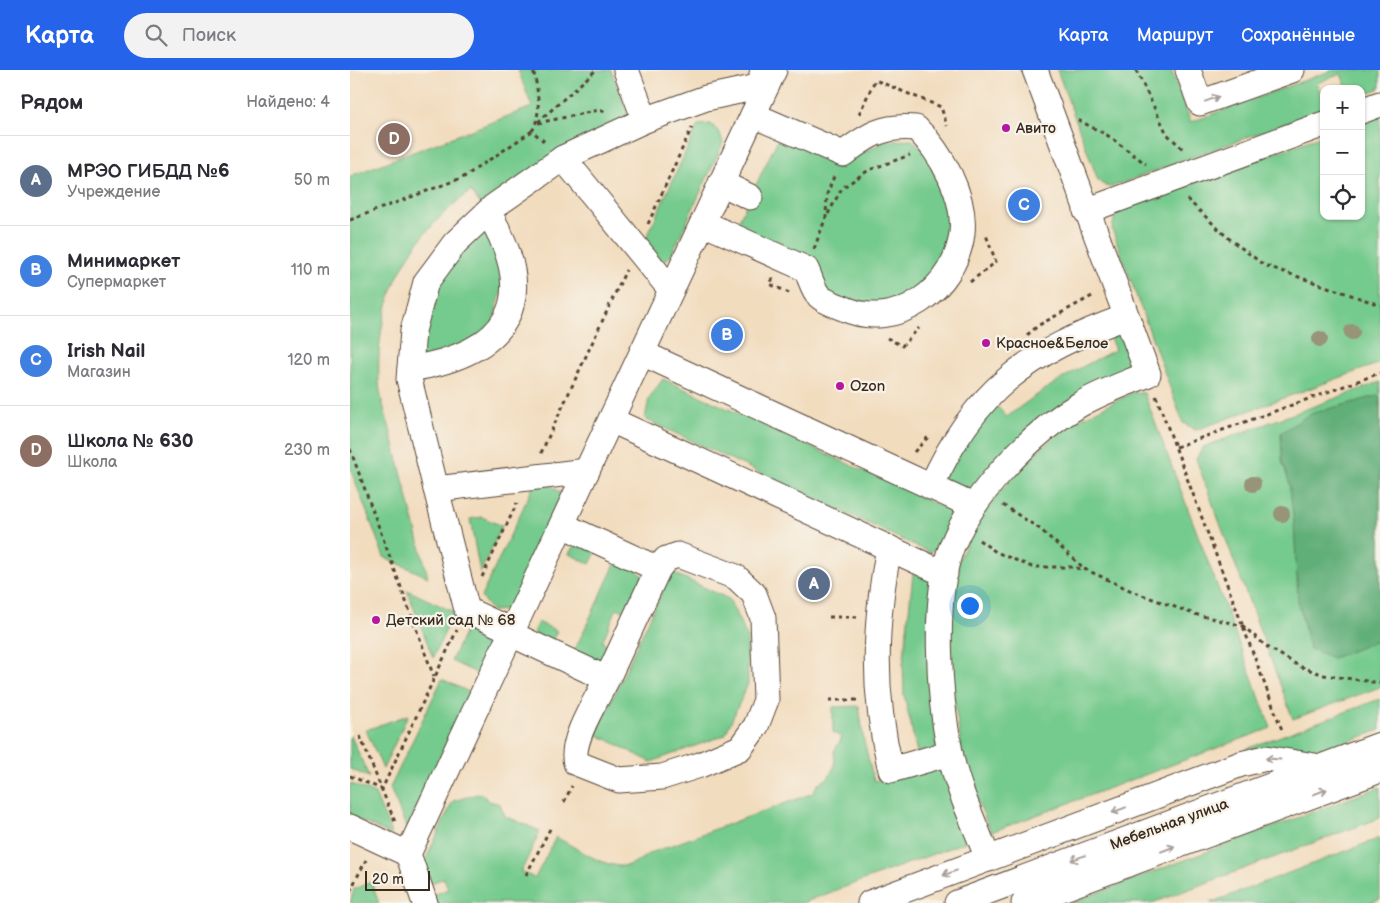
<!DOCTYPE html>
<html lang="ru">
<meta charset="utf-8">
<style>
body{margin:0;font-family:"Balsamiq Sans",sans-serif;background:#f2f2f3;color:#2b2b33}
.controls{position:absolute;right:15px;top:15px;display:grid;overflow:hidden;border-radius:10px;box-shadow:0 1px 4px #0004}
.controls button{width:45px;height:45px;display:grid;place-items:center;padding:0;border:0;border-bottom:1px solid #e1e1e2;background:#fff;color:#2b2b33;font:25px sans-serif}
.scale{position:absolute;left:15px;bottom:12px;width:65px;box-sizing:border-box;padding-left:5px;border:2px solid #3b2a1e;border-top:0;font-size:14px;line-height:18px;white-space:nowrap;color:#3b2a1e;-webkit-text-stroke:4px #f7f3e8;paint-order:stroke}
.you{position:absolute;left:619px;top:535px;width:18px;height:18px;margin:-12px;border:4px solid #fff;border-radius:50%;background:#1a73e8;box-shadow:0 0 0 8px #1a73e833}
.badge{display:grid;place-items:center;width:32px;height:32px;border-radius:50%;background:#2563eb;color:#fff;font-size:16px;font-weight:700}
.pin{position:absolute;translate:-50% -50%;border:2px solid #fff;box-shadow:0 1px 5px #0006}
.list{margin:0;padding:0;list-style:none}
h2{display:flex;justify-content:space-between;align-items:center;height:65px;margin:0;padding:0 20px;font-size:21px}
h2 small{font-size:16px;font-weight:400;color:#7c7c81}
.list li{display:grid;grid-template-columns:32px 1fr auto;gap:15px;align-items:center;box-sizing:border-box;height:90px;padding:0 20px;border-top:1px solid #e1e1e2}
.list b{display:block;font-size:19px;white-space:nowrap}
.list p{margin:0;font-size:16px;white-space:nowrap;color:#7c7c81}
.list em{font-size:16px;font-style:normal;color:#7c7c81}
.icon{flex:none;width:28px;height:28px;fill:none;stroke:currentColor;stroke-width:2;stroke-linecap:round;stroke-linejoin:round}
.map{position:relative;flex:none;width:1030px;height:833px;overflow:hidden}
header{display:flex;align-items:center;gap:30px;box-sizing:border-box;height:70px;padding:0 25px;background:#2563eb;color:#fff}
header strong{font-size:24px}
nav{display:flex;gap:28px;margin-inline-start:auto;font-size:18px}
.search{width:350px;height:45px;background:#f2f2f3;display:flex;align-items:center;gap:12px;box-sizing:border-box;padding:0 18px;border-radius:28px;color:#7c7c81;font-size:19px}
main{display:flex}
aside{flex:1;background:#fff}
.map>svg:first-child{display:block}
.green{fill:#75ca8d;stroke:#587a56}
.forest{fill:#60ae78;stroke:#4e6c4b}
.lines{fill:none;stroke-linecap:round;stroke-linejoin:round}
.minor-casing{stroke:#564536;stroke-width:27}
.path{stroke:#564536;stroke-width:3;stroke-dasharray:4 4;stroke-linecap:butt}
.minor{stroke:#fff;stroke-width:25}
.tree{fill:#979478}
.oneway{stroke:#a79f9a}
.poi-dot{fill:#b5179e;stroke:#f7f3e8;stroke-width:2}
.labels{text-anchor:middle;stroke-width:4.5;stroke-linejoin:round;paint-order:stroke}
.poi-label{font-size:15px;fill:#3b2a1e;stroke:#f7f3e8;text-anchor:start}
.street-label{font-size:15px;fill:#3b2a1e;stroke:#f7f3e8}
</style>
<header>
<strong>Карта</strong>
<div class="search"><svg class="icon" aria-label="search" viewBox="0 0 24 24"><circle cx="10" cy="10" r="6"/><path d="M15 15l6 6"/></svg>Поиск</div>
<nav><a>Карта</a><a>Маршрут</a><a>Сохранённые</a></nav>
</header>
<main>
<aside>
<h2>Рядом<small>Найдено: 4</small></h2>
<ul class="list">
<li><span class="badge" style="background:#5c6f8a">A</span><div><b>МРЭО ГИБДД №6</b><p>Учреждение</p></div><em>50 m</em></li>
<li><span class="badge" style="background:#3f7fe0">B</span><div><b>Минимаркет</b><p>Супермаркет</p></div><em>110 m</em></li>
<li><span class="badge" style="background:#3f7fe0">C</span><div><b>Irish Nail</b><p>Магазин</p></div><em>120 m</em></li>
<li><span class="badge" style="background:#8d6e63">D</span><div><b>Школа № 630</b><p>Школа</p></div><em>230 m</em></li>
</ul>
</aside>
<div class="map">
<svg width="1030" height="833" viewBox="0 0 1030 833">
<rect width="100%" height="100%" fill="#f7f3e8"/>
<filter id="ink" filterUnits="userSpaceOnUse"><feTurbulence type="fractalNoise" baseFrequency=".02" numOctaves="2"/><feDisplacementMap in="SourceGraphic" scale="10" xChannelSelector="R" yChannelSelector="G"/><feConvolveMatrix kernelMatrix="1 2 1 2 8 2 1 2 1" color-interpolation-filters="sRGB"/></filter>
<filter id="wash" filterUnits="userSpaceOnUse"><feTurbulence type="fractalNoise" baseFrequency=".0096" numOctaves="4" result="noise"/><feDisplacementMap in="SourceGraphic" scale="20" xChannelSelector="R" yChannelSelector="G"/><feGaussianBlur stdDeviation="1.12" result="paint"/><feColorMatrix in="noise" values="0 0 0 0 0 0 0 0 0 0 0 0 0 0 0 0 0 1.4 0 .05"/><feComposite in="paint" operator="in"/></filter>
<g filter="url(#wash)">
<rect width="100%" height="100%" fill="#f2dcbe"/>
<g class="green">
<path d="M 168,0 L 261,0 L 277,41 L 277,48 L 131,135 L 121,121 C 56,168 25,231 29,312 C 30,330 38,350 42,367 C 54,414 66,460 78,507 L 34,487 L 0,398 L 0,106 L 182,37 Z"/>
<path d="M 707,0 L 821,0 L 841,52 L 983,0 L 1030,0 L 1030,18 L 1011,26 L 1011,19 L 997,19 L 991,4 L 967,13 L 974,32 L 972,40 L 761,117 L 755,116 L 748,110 Z"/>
<path d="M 1030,44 L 1030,293 L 846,360 L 833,353 L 762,159 L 765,145 L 773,139 L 974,65 L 974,146 L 1011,146 L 1011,51 Z"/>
<path d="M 361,54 L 370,63 L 373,73 L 321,186 L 313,191 L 293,175 L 348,55 Z"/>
<path d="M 429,67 L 516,81 L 535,71 L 562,70 L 574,79 L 600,130 L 601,175 L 572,218 L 538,235 L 492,232 L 386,156 Z"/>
<path d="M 137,147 L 159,193 L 139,267 L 64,296 L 80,214 Z"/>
<path d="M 767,256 L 787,294 L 622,426 L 590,411 L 641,330 L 657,347 C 691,320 726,299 765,280 L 756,259 Z"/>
<path d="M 313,309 L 601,441 L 596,464 L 581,483 L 295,349 L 299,328 Z"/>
<path d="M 1030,312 L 1030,617 L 943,649 L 846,389 L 853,377 Z"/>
<path d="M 784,322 L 794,323 L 921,658 L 641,762 L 615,701 L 599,595 L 602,527 L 609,489 L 627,453 L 647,425 L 688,380 L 720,354 Z"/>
<path d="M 201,415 L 214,427 L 161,540 L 142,541 L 131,527 L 183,417 Z"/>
<path d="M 132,447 L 152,456 L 130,503 L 120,449 Z"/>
<path d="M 234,474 L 247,480 L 240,494 L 219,484 L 224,475 Z"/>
<path d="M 267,490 L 285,498 L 295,508 L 279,544 L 267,538 L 252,572 L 263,577 L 255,593 L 222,586 Z"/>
<path d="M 564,495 L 587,511 L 592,676 L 568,687 L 554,625 L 553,595 Z"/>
<path d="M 321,502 L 379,529 L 397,567 L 398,614 L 375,665 L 301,692 L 246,664 Z"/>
<path d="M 57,520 L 104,542 L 83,588 Z"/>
<path d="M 188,552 L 207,561 L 200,575 L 183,562 Z"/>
<path d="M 118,555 L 134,558 L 146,570 L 131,605 L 101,591 Z"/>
<path d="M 92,609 L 121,623 L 57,759 L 40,718 Z"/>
<path d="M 1030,629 L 1030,660 L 981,678 L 959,680 L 896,679 Z"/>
<path d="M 509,636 L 514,671 L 524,711 L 583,692 L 593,695 L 618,771 L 452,833 L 81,833 L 83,825 L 98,819 L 94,808 L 79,814 L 70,801 L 103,731 L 131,723 L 139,731 L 150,734 L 155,746 L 190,761 L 171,802 L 185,808 L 206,767 C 225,777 248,794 269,796 C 279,797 291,790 298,784 L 463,723 L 468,714 L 478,708 L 485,695 L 484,681 L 492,668 L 483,662 L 483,637 Z"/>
<path d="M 58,645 L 33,699 L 16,660 Z"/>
<path d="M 0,666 L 1,666 L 19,707 L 0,699 Z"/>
<path d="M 0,713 L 25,724 L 42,765 L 0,746 Z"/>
<path d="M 1030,717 L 1030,748 L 802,833 L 720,833 Z"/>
<path d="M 1030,768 L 1030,829 L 1019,833 L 860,833 Z"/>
<path d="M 21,812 L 29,833 L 0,833 L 4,819 Z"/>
</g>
<path class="forest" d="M 1027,326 L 1030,327 L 1030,570 L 983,588 L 959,578 L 948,530 L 944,453 L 939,412 L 932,391 L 931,363 L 960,344 Z"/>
</g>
<g filter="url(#ink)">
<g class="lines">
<g class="minor-casing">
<g id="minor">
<path d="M 276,0 L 295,50 L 356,28 L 417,15 L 412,4"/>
<path d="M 838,0 L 850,33 L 942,0"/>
<path d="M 1011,41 L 1030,34"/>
<path d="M 213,88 L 295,50"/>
<path d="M 371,113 L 400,127"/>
<path d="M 736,141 L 974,54"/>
<path d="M 353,153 L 456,199 C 460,207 463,220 469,226 C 475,232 486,235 493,238 C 546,263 606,218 612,163 C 616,126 591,82 566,58 C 533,55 518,65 493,84 L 403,45"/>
<path d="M 292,283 L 623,436"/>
<path d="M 60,299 C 158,283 192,232 138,142"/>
<path d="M 261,350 L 595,504"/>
<path d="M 237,401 L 86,419 L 59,309 L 63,261 L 76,212 L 105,173 L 143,137 L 213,88 L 321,220"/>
<path d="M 581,417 C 624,320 678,282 776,247"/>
<path d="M 86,419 L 117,540 L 162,561"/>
<path d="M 212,455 L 308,499"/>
<path d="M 539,478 C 524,555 522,623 541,700 L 600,683"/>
<path d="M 161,564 L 257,609 C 247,629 219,672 226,693 L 269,710 L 312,707 L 350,695 L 390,678 L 406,656 L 416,630 L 413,548 L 404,524 L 386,507 L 328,485 L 316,489 L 308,499 L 257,609"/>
<path d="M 0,757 L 58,784"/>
<path d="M 638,789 C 625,754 607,719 600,682 C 589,629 582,527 602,476 C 623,424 681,363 729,335 C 751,322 775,314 798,304 L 685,0"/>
<path d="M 75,833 L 58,784 L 424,0"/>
<path d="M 520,833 L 891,694 L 916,688 L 971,697"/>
<path d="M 607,833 L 1030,675"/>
<path d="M 674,833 L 1030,700"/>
</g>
</g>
<g class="path">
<path d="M 786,0 L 817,64 L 834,80"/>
<path d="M 509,44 L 525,10 L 591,37 L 597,56"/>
<path d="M 728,50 L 757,65 L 796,94"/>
<path d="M 188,52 L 246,0"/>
<path d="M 188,53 L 249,40 L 256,42"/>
<path d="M 182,61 C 192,46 188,17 183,0"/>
<path d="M 837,129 L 877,167 L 914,195 L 1030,235"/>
<path d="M 478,144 L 492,118 L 519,100 L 560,85"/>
<path d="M 0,150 L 114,107 L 182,61 L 196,73"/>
<path d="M 298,154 L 342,57"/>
<path d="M 464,179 L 476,147 L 477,124 L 485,104"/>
<path d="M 423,208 L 420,214 L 441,224"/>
<path d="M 620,212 L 646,192 L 636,165"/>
<path d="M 677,265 L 689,255 L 744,225"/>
<path d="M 537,268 L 552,276 L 569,258"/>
<path d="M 806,326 L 932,660"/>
<path d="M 826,377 L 1030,303"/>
<path d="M 0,379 L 84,607"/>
<path d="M 564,382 L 579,366"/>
<path d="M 191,383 L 276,200"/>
<path d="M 653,435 L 690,459 L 736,500"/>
<path d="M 629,470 L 646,482 L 682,497 L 721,497 L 737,500 L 784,522 L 844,544 L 893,556 L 916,576 L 949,596 L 974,605 L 1030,613"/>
<path d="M 132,507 L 167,433"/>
<path d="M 479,547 L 507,547"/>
<path d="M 479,630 L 507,630"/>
<path d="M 10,666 L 45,752"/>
<path d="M 0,706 L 32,719 L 107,560"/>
<path d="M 214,732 L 222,716"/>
<path d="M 176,805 L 201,757"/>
<path d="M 0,821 L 16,790"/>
</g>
<use href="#minor" class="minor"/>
</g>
<g class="tree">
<circle cx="1002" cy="262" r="8"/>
<circle cx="970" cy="269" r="8"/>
<circle cx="903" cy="414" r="8"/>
<circle cx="932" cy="444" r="8"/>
</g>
<defs><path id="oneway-shaft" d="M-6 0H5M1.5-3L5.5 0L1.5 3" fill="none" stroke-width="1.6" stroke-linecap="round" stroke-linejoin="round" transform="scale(1.25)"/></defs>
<g class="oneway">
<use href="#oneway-shaft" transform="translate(862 29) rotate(-20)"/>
<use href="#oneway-shaft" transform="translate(923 689) rotate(-176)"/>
<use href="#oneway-shaft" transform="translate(970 722) rotate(-21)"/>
<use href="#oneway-shaft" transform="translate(769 740) rotate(159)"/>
<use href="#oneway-shaft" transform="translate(818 779) rotate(-21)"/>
<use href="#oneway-shaft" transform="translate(728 788) rotate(160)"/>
<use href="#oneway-shaft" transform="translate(600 803) rotate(160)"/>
</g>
</g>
<g class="poi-dot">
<circle cx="656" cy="58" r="5"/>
<circle cx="636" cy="273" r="5"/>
<circle cx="490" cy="316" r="5"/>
<circle cx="26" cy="550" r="5"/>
</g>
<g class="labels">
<g class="poi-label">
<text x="666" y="63">Авито</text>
<text x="646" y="278">Красное&amp;Белое</text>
<text x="500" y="321">Ozon</text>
<text x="36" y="555">Детский сад № 68</text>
</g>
<g class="street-label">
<text transform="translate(819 754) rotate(-20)" y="5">Мебельная улица</text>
</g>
</g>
</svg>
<div class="controls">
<button>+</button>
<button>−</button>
<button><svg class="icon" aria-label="locate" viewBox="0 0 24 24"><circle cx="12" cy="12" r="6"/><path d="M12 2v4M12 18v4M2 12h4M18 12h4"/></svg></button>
</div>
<div class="scale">20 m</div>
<div class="you"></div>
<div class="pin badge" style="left:464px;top:514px;background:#5c6f8a">A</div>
<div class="pin badge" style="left:377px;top:265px;background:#3f7fe0">B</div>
<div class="pin badge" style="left:674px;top:135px;background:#3f7fe0">C</div>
<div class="pin badge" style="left:44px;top:69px;background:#8d6e63">D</div>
</div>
</main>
